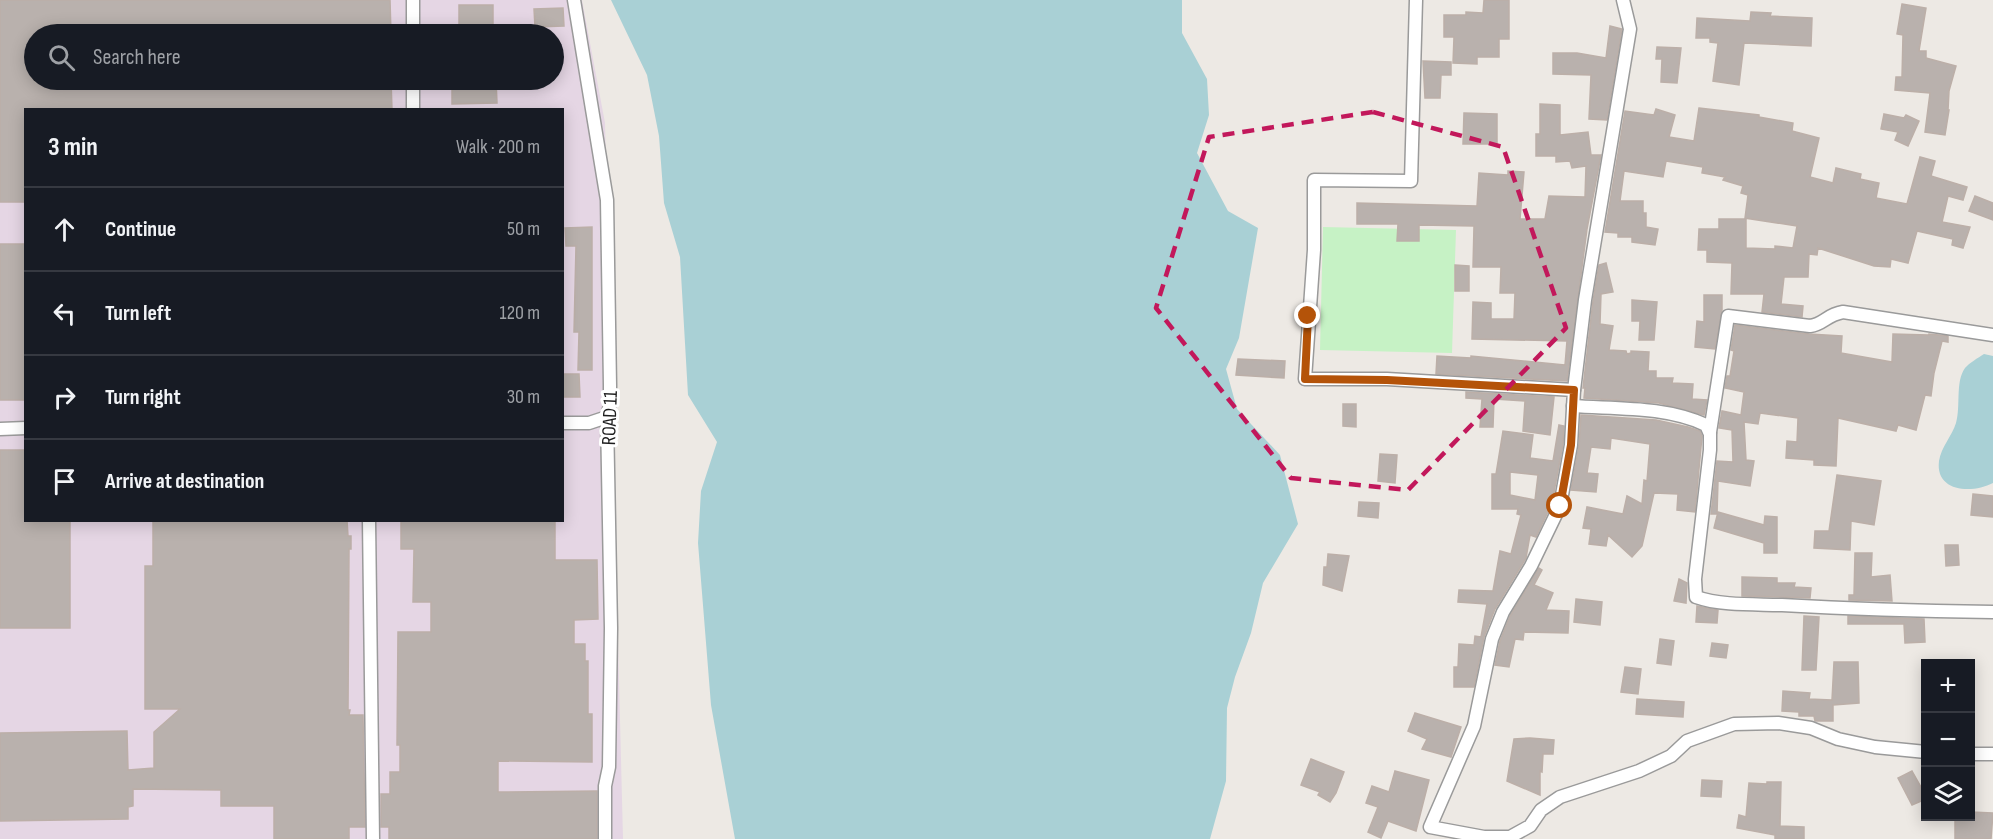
<!DOCTYPE html>
<meta charset="utf-8">
<style>
body{margin:0;font-family:"Sofia Sans Condensed",sans-serif;background:#20242c;color:#f1f3f6}
.controls{position:absolute;right:18px;bottom:18px;display:grid;overflow:hidden;border-radius:0px;box-shadow:0 3px 15px #0003}
.controls button{width:54px;height:54px;display:grid;place-items:center;padding:0;border:0;border-bottom:2px solid #363941;background:#171b24;color:#f1f3f6;font:30px sans-serif}
.stop{position:absolute;width:18px;height:18px;margin:-14px;border:4px solid #b45309;border-radius:50%;background:#fff}
.stop.end{background:#b45309;border-color:#fff;box-shadow:0 2px 6px #0008}
.list{margin:0;padding:0;list-style:none}
h2{display:flex;justify-content:space-between;align-items:center;height:78px;margin:0;padding:0 24px;font-size:26px}
h2 small{font-size:20px;font-weight:400;color:#9ea1a6}
.list li{display:grid;grid-template-columns:39px 1fr auto;gap:18px;align-items:center;box-sizing:border-box;height:84px;padding:0 24px;border-top:2px solid #363941}
.list b{display:block;font-size:22px;white-space:nowrap}
.list em{font-size:20px;font-style:normal;color:#9ea1a6}
.icon{flex:none;width:33px;height:33px;fill:none;stroke:currentColor;stroke-width:2;stroke-linecap:round;stroke-linejoin:round}
.map{position:relative;flex:none;width:1993px;height:839px;overflow:hidden}
.search{position:absolute;background:#171b24;box-shadow:0 3px 15px #0003;left:24px;top:24px;width:540px;height:66px;display:flex;align-items:center;gap:15px;box-sizing:border-box;padding:0 21px;border-radius:33px;color:#9ea1a6;font-size:22px}
.panel{position:absolute;background:#171b24;box-shadow:0 3px 15px #0003;left:24px;top:108px;width:540px;height:414px;border-radius:0px}
.map>svg:first-child{display:block}
.industrial{fill:#e5d6e4;fill-rule:evenodd}
.park{fill:#c6f2c5}
.water{fill:#a9d0d5}
.building{fill:#b9b1ad;stroke:#bcafa8;stroke-width:1.5;fill-rule:evenodd}
.lines{fill:none;stroke-linecap:round;stroke-linejoin:round}
.minor-casing{stroke:#9a9a9a;stroke-width:15}
.minor{stroke:#fff;stroke-width:12}
.route{stroke:#b45309;stroke-width:8}
.marked{fill:none;stroke:#c2185b;stroke-width:4.5;stroke-dasharray:12 8;stroke-linejoin:round}
.labels{text-anchor:middle;stroke-width:6;stroke-linejoin:round;paint-order:stroke}
.street-label{font-size:20px;fill:#1d1d1d;stroke:#fff}
</style>
<div class="map">
<svg width="1993" height="839" viewBox="0 0 1993 839">
<rect width="100%" height="100%" fill="#ede9e4"/>
<path class="industrial" d="M 0,0 L 582,0 L 605,123 L 623,839 L 0,839 ZM 34,34 L 554,34 L 554,80 L 34,80 ZM 26,110 L 562,110 L 562,520 L 26,520 Z"/>
<path class="park" d="M 1323,227 L 1456,230 L 1452,353 L 1320,350 Z"/>
<g class="water">
<path d="M 611,0 L 1182,0 L 1182,33 L 1207,79 L 1209,115 L 1197,153 L 1228,211 L 1258,228 L 1239,338 L 1226,369 L 1237,409 L 1280,455 L 1298,524 L 1263,583 L 1251,633 L 1235,677 L 1227,708 L 1226,781 L 1210,839 L 735,839 L 711,705 L 698,543 L 701,491 L 717,442 L 688,395 L 680,257 L 664,203 L 659,136 L 647,75 Z"/>
<path d="M 1984,354 L 1993,356 L 1993,483 C 1972,494 1935,492 1939,461 C 1941,447 1952,436 1956,423 C 1961,406 1955,382 1965,368 C 1969,363 1978,358 1984,354 Z"/>
</g>
<g class="building">
<path d="M 0,0 L 390,0 L 391,34 L 34,34 L 34,80 L 391,80 L 392,110 L 26,110 L 26,202 L 0,202 Z"/>
<path d="M 1484,0 L 1509,0 L 1509,39 L 1499,39 L 1499,57 L 1477,57 L 1477,64 L 1453,63 L 1454,37 L 1444,37 L 1444,15 L 1466,15 L 1466,12 L 1483,13 Z"/>
<path d="M 1902,4 L 1926,8 L 1919,51 L 1926,51 L 1926,58 L 1956,66 L 1949,91 L 1948,110 L 1949,110 L 1945,135 L 1925,132 L 1930,93 L 1895,90 L 1896,77 L 1902,77 L 1903,35 L 1897,34 Z"/>
<path d="M 459,5 L 493,5 L 493,32 L 459,33 Z"/>
<path d="M 563,8 L 564,26 L 535,27 L 534,9 Z"/>
<path d="M 1751,12 L 1771,13 L 1770,16 L 1812,18 L 1811,46 L 1744,43 L 1739,85 L 1713,81 L 1718,43 L 1710,42 L 1710,38 L 1696,38 L 1697,18 L 1750,21 Z"/>
<path d="M 1610,26 L 1622,29 L 1607,120 L 1589,119 L 1591,75 L 1553,74 L 1553,53 L 1577,53 L 1606,58 Z"/>
<path d="M 1657,47 L 1681,48 L 1677,83 L 1661,82 L 1662,59 L 1656,59 Z"/>
<path d="M 1423,61 L 1451,62 L 1451,75 L 1441,75 L 1440,98 L 1425,98 Z"/>
<path d="M 452,80 L 496,80 L 497,103 L 452,104 Z"/>
<path d="M 1540,104 L 1560,105 L 1560,135 L 1588,132 L 1591,155 L 1601,155 L 1587,229 L 1567,381 L 1436,374 L 1437,356 L 1471,358 L 1471,356 L 1565,365 L 1567,341 L 1472,339 L 1473,302 L 1491,303 L 1491,319 L 1514,319 L 1515,293 L 1500,293 L 1501,267 L 1473,267 L 1474,226 L 1419,225 L 1419,241 L 1397,241 L 1398,224 L 1357,224 L 1357,203 L 1477,206 L 1479,173 L 1508,175 L 1508,171 L 1524,172 L 1520,219 L 1545,219 L 1549,196 L 1585,197 L 1586,166 L 1572,168 L 1570,161 L 1556,162 L 1556,156 L 1536,156 L 1536,134 L 1540,134 Z"/>
<path d="M 1699,108 L 1759,115 L 1759,117 L 1793,123 L 1792,131 L 1819,138 L 1810,177 L 1833,183 L 1836,168 L 1861,174 L 1860,179 L 1879,183 L 1876,198 L 1907,204 L 1920,157 L 1935,161 L 1931,176 L 1967,187 L 1963,200 L 1948,196 L 1942,222 L 1970,227 L 1963,248 L 1952,245 L 1953,239 L 1917,231 L 1908,263 L 1891,259 L 1890,267 L 1874,266 L 1818,248 L 1817,255 L 1809,254 L 1808,277 L 1784,277 L 1781,304 L 1803,306 L 1802,317 L 1762,312 L 1764,294 L 1731,294 L 1732,263 L 1707,262 L 1707,250 L 1698,250 L 1699,229 L 1719,229 L 1719,219 L 1746,219 L 1746,248 L 1775,249 L 1775,246 L 1793,248 L 1797,226 L 1745,218 L 1748,195 L 1741,193 L 1743,186 L 1723,180 L 1725,177 L 1702,173 L 1703,167 L 1666,161 L 1663,177 L 1624,171 L 1620,201 L 1643,201 L 1643,213 L 1646,213 L 1646,227 L 1658,229 L 1655,245 L 1632,242 L 1632,237 L 1618,237 L 1618,233 L 1605,232 L 1625,111 L 1654,115 L 1656,109 L 1675,115 L 1669,137 L 1694,141 Z"/>
<path d="M 1464,113 L 1497,114 L 1497,144 L 1463,144 Z"/>
<path d="M 1884,114 L 1904,118 L 1906,115 L 1919,121 L 1908,146 L 1895,140 L 1898,132 L 1881,129 Z"/>
<path d="M 1975,196 L 1993,203 L 1993,220 L 1969,211 Z"/>
<path d="M 592,227 L 592,370 L 578,370 L 579,332 L 574,332 L 576,246 L 566,246 L 565,228 Z"/>
<rect x="0" y="244" width="26" height="156"/>
<path d="M 1606,263 L 1613,292 L 1601,294 L 1600,324 L 1613,326 L 1609,350 L 1626,351 L 1627,354 L 1631,353 L 1631,351 L 1649,352 L 1648,371 L 1656,371 L 1656,378 L 1673,378 L 1672,383 L 1693,384 L 1692,399 L 1707,400 L 1704,415 L 1659,403 L 1584,398 L 1585,388 L 1583,388 L 1593,301 L 1599,265 Z"/>
<path d="M 1455,265 L 1469,266 L 1469,291 L 1455,291 Z"/>
<path d="M 1704,295 L 1722,295 L 1722,310 L 1715,349 L 1695,347 L 1697,321 L 1704,322 Z"/>
<path d="M 1632,300 L 1657,302 L 1654,340 L 1639,340 L 1640,321 L 1632,321 Z"/>
<path d="M 1735,325 L 1809,334 L 1842,336 L 1841,353 L 1892,362 L 1893,334 L 1929,335 L 1929,334 L 1948,336 L 1948,342 L 1942,341 L 1934,373 L 1931,396 L 1925,395 L 1916,430 L 1898,425 L 1896,431 L 1838,418 L 1836,466 L 1814,465 L 1814,460 L 1786,458 L 1787,441 L 1797,442 L 1798,418 L 1760,413 L 1758,424 L 1744,422 L 1746,460 L 1754,461 L 1750,486 L 1718,481 L 1717,514 L 1711,514 L 1717,461 L 1733,462 L 1732,430 L 1719,428 L 1722,411 L 1741,415 L 1744,392 L 1725,388 L 1727,376 L 1730,376 L 1734,351 L 1731,350 Z"/>
<path d="M 1238,359 L 1285,361 L 1284,378 L 1236,375 Z"/>
<path d="M 562,374 L 579,374 L 580,397 L 562,397 Z"/>
<path d="M 1466,392 L 1554,397 L 1550,435 L 1523,431 L 1525,401 L 1494,399 L 1493,427 L 1480,427 L 1482,399 L 1466,398 Z"/>
<path d="M 1343,404 L 1356,404 L 1356,427 L 1343,426 Z"/>
<path d="M 1581,415 L 1656,420 L 1688,427 L 1700,431 L 1702,436 L 1695,512 L 1677,510 L 1678,494 L 1654,493 L 1642,546 L 1632,557 L 1608,535 L 1606,546 L 1589,544 L 1591,529 L 1583,528 L 1587,507 L 1623,514 L 1627,496 L 1642,504 L 1644,480 L 1647,481 L 1650,444 L 1611,438 L 1610,449 L 1591,447 L 1587,473 L 1598,474 L 1596,492 L 1571,490 L 1579,446 Z"/>
<path d="M 1559,425 L 1564,426 L 1563,444 L 1552,503 L 1536,537 L 1530,535 L 1526,558 L 1495,609 L 1484,637 L 1474,687 L 1454,687 L 1454,667 L 1458,667 L 1459,644 L 1474,645 L 1475,636 L 1481,637 L 1487,604 L 1458,602 L 1459,590 L 1493,591 L 1500,551 L 1511,554 L 1521,515 L 1517,514 L 1518,509 L 1492,509 L 1492,474 L 1496,474 L 1503,431 L 1533,435 L 1530,458 L 1553,461 ZM 1510,472 L 1538,475 L 1535,500 L 1510,495 Z"/>
<path d="M 0,450 L 26,450 L 26,520 L 70,520 L 70,628 L 0,628 Z"/>
<path d="M 1380,454 L 1397,455 L 1395,483 L 1378,481 Z"/>
<path d="M 1837,475 L 1881,481 L 1874,525 L 1851,521 L 1850,550 L 1814,548 L 1815,531 L 1829,531 Z"/>
<path d="M 1973,494 L 1993,496 L 1993,517 L 1971,515 Z"/>
<path d="M 1359,502 L 1379,503 L 1378,518 L 1358,516 Z"/>
<path d="M 1718,512 L 1764,525 L 1765,516 L 1777,517 L 1777,553 L 1764,553 L 1764,543 L 1714,528 Z"/>
<path d="M 153,520 L 347,520 L 348,536 L 351,536 L 351,549 L 349,549 L 348,710 L 350,710 L 349,715 L 363,715 L 365,827 L 349,827 L 349,839 L 274,839 L 274,806 L 221,806 L 221,790 L 133,789 L 133,806 L 128,807 L 128,819 L 0,821 L 0,733 L 127,731 L 128,770 L 154,768 L 154,732 L 180,709 L 145,709 L 145,566 L 153,566 Z"/>
<path d="M 401,520 L 555,520 L 555,560 L 597,560 L 598,619 L 574,620 L 574,644 L 585,644 L 585,661 L 588,661 L 588,714 L 592,714 L 592,762 L 498,761 L 498,792 L 597,791 L 597,839 L 389,839 L 389,827 L 381,827 L 381,794 L 390,794 L 390,772 L 400,772 L 400,745 L 397,745 L 398,632 L 431,632 L 431,602 L 413,602 L 414,549 L 401,549 Z"/>
<path d="M 1945,545 L 1958,545 L 1959,565 L 1946,566 Z"/>
<path d="M 1855,553 L 1872,553 L 1871,577 L 1890,575 L 1892,601 L 1849,600 L 1849,595 L 1854,595 Z"/>
<path d="M 1328,554 L 1349,556 L 1342,591 L 1323,585 L 1324,567 L 1327,567 Z"/>
<path d="M 1539,568 L 1542,570 L 1534,585 L 1553,593 L 1546,610 L 1569,611 L 1568,633 L 1524,632 L 1523,640 L 1515,639 L 1509,667 L 1495,665 L 1500,641 L 1510,616 Z"/>
<path d="M 1742,577 L 1777,578 L 1777,583 L 1795,583 L 1794,587 L 1811,588 L 1810,598 L 1742,596 Z"/>
<path d="M 1679,579 L 1687,583 L 1686,603 L 1674,601 Z"/>
<path d="M 1576,599 L 1602,602 L 1600,625 L 1574,622 Z"/>
<path d="M 1697,606 L 1718,610 L 1717,623 L 1696,622 Z"/>
<path d="M 1804,616 L 1819,617 L 1816,670 L 1802,670 Z"/>
<path d="M 1848,616 L 1924,619 L 1925,642 L 1905,643 L 1904,624 L 1848,624 Z"/>
<path d="M 1660,639 L 1674,641 L 1671,665 L 1657,663 Z"/>
<path d="M 1712,643 L 1728,645 L 1726,658 L 1710,656 Z"/>
<path d="M 1834,662 L 1858,662 L 1859,703 L 1833,705 L 1833,721 L 1815,721 L 1814,716 L 1799,716 L 1799,712 L 1782,711 L 1783,691 L 1810,693 L 1809,699 L 1832,700 Z"/>
<path d="M 1625,667 L 1641,669 L 1638,694 L 1621,692 Z"/>
<path d="M 1637,699 L 1684,702 L 1683,717 L 1636,714 Z"/>
<path d="M 1415,713 L 1461,727 L 1451,757 L 1422,749 L 1427,739 L 1408,731 Z"/>
<path d="M 1530,738 L 1554,740 L 1553,754 L 1543,754 L 1542,772 L 1540,771 L 1540,795 L 1507,781 L 1514,739 Z"/>
<path d="M 1311,759 L 1344,772 L 1336,793 L 1330,802 L 1318,795 L 1320,792 L 1301,785 Z"/>
<path d="M 1395,771 L 1429,780 L 1416,831 L 1388,821 L 1381,838 L 1368,832 L 1378,807 L 1366,803 L 1372,786 L 1389,792 Z"/>
<path d="M 1912,771 L 1926,796 L 1926,799 L 1912,805 L 1898,778 Z"/>
<path d="M 1702,780 L 1722,781 L 1721,797 L 1701,796 Z"/>
<path d="M 1767,782 L 1781,782 L 1780,826 L 1804,827 L 1804,839 L 1775,839 L 1775,835 L 1737,828 L 1739,815 L 1746,817 L 1749,783 L 1767,784 Z"/>
<path d="M 1971,812 L 1993,813 L 1991,839 L 1955,839 L 1955,816 L 1971,816 Z"/>
</g>
<g class="lines">
<g class="minor-casing">
<g id="minor">
<path d="M 413,0 L 413,34"/>
<path d="M 574,0 L 607,200 L 610,385 L 610,405 L 607,417 L 611,628 L 609,767 L 605,786 L 605,839"/>
<path d="M 1416,0 L 1411,181 L 1314,180 L 1314,250 L 1305,379 L 1387,379 L 1574,390 L 1571,445 L 1560,506 L 1531,566 L 1503,612 L 1492,639 L 1474,726 L 1430,827 L 1484,837 L 1510,837 L 1530,826 L 1541,810 L 1560,797 L 1639,771 L 1671,756 L 1687,741 L 1734,724 L 1778,723 L 1811,728 L 1838,739 L 1875,747 L 1926,752"/>
<path d="M 413,80 L 413,110"/>
<path d="M 1574,390 L 1585,300 L 1630,29 L 1623,0"/>
<path d="M 1573,406 C 1616,409 1666,406 1706,425 L 1710,434 L 1710,450 L 1695,579 L 1696,597 C 1722,606 1755,604 1782,605 C 1853,609 1923,611 1993,612"/>
<path d="M 562,423 L 589,423 L 607,417"/>
<path d="M 0,429 L 26,428"/>
<path d="M 1710,432 L 1728,316 L 1810,326 C 1824,324 1826,315 1843,312 L 1993,335"/>
<path d="M 369,520 L 373,839"/>
<path d="M 1970,754 L 1993,754"/>
</g>
</g>
<use href="#minor" class="minor"/>
</g>
<g class="lines">
<path class="route" d="M 1308,316 L 1305,379 L 1387,380 L 1574,390 L 1571,445 L 1560,506"/>
</g>
<path class="marked" d="M 1373,112 L 1503,147 L 1566,328 L 1408,490 L 1291,478 L 1156,308 L 1209,137 Z"/>
<g class="labels">
<g class="street-label">
<text transform="translate(609 418) rotate(-88)" y="7">ROAD 11</text>
</g>
</g>
</svg>
<div class="controls">
<button>+</button>
<button>−</button>
<button><svg class="icon" aria-label="layers" viewBox="0 0 24 24"><path d="M12 4l9 5-9 5-9-5zM3 14l9 5 9-5"/></svg></button>
</div>
<div class="stop" style="left:1560px;top:506px"></div>
<div class="stop end" style="left:1308px;top:316px"></div>
<div class="search"><svg class="icon" aria-label="search" viewBox="0 0 24 24"><circle cx="10" cy="10" r="6"/><path d="M15 15l6 6"/></svg>Search here</div>
<section class="panel">
<h2>3 min<small>Walk · 200 m</small></h2>
<ul class="list">
<li><svg class="icon" aria-label="ahead" viewBox="0 0 24 24"><path d="M12 20V5M6 11l6-6 6 6"/></svg><div><b>Continue</b></div><em>50 m</em></li>
<li><svg class="icon" aria-label="left" viewBox="0 0 24 24"><path d="M17 20v-9H6M10 6l-5 5 5 5"/></svg><div><b>Turn left</b></div><em>120 m</em></li>
<li><svg class="icon" aria-label="right" viewBox="0 0 24 24"><path d="M7 20v-9h11M14 6l5 5-5 5"/></svg><div><b>Turn right</b></div><em>30 m</em></li>
<li><svg class="icon" aria-label="arrive" viewBox="0 0 24 24"><path d="M6 21V4h12l-3 4 3 4H6"/></svg><div><b>Arrive at destination</b></div></li>
</ul>
</section>
</div>
